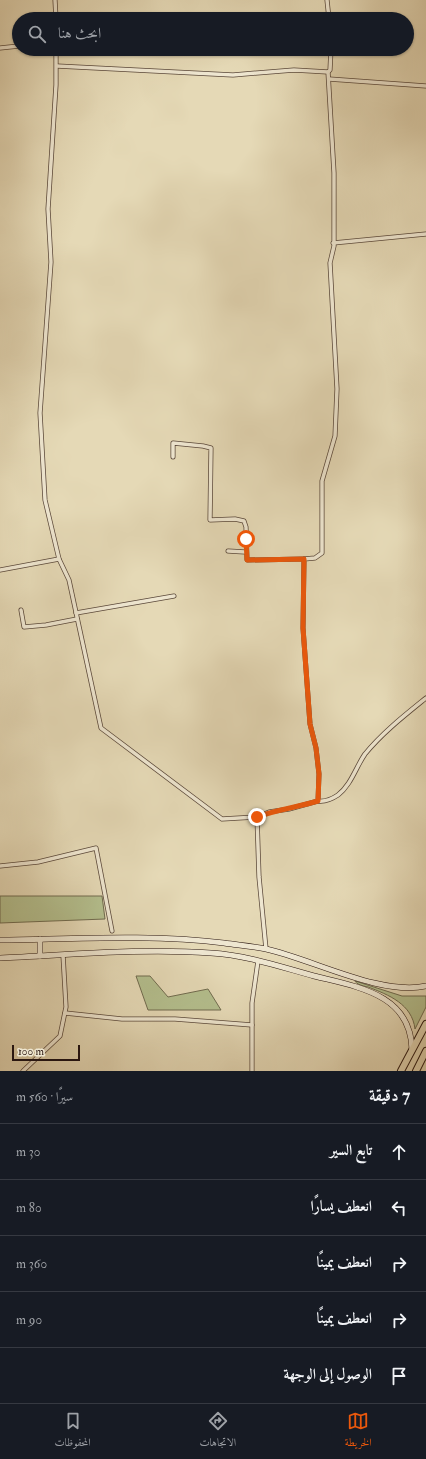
<!DOCTYPE html>
<html lang="ar">
<meta charset="utf-8">
<style>
body{margin:0;font-family:"IM FELL Double Pica",Amiri,serif;background:#20242c;color:#f1f3f6;direction:rtl}
.scale{position:absolute;left:12px;bottom:10px;width:68px;box-sizing:border-box;padding-left:4px;border:2px solid #2b1710;border-top:0;font-size:11px;line-height:14px;white-space:nowrap;color:#2b1710;-webkit-text-stroke:3px #eee6d0;paint-order:stroke}
.stop{position:absolute;width:12px;height:12px;margin:-9px;border:3px solid #ea580c;border-radius:50%;background:#fff}
.stop.end{background:#ea580c;border-color:#fff;box-shadow:0 1px 4px #0008}
.list{margin:0;padding:0;list-style:none}
h2{display:flex;justify-content:space-between;align-items:center;height:52px;margin:0;padding:0 16px;font-size:17px}
h2 small{font-size:13px;font-weight:400;color:#9ea1a6}
.list li{display:grid;grid-template-columns:26px 1fr auto;gap:12px;align-items:center;box-sizing:border-box;height:56px;padding:0 16px;border-top:1px solid #363941}
.list b{display:block;font-size:15px;white-space:nowrap}
.list em{font-size:13px;font-style:normal;color:#9ea1a6}
.icon{flex:none;width:22px;height:22px;fill:none;stroke:currentColor;stroke-width:2;stroke-linecap:round;stroke-linejoin:round}
.map{position:relative;flex:none;width:426px;height:1071px;overflow:hidden;direction:ltr}
.search{position:absolute;background:#171b24;box-shadow:0 1px 3px #0004;left:12px;right:12px;top:12px;height:44px;display:flex;align-items:center;gap:10px;box-sizing:border-box;padding:0 14px;border-radius:22px;color:#9ea1a6;font-size:15px}
.sheet{height:332px;background:#171b24}
nav{display:flex;justify-content:space-around;align-items:center;box-sizing:border-box;height:56px;border-top:1px solid #363941;background:#171b24;font-size:11px;color:#9ea1a6}
nav a{display:grid;justify-items:center;gap:2px}
nav .on{color:#ea580c}
.map>svg:first-child{display:block}
.green{fill:#b4bf8e;stroke:#706b4f}
.lines{fill:none;stroke-linecap:round;stroke-linejoin:round}
.street-casing{stroke:#5a483a;stroke-width:5}
.secondary-casing{stroke:#2b1710;stroke-width:6}
.primary-casing{stroke:#2b1710;stroke-width:8}
.street{stroke:#eee6d0;stroke-width:3.5}
.secondary{stroke:#eee6d0;stroke-width:5}
.primary{stroke:#e5d9b6;stroke-width:6}
.route{stroke:#ea580c;stroke-width:5}
</style>
<div class="map">
<svg width="426" height="1071" viewBox="0 0 426 1071">
<rect width="100%" height="100%" fill="#e5d9b6"/>
<filter id="stains"><feTurbulence type="fractalNoise" baseFrequency=".005" numOctaves="4"/><feColorMatrix values="0 0 0 0 .2 0 0 0 0 .09 0 0 0 0 .02 0 0 0 .5 -.17"/></filter>
<radialGradient id="worn" r=".72"><stop offset=".6" stop-color="#630" stop-opacity="0"/><stop offset="1" stop-color="#630" stop-opacity=".3"/></radialGradient>
<g class="green">
<path d="M 0,896 L 102,896 L 105,919 L 0,923 Z"/>
<path d="M 136,976 L 150,976 L 168,997 L 208,989 L 221,1010 L 148,1010 Z"/>
<path d="M 355,981 L 402,996 L 426,996 L 426,1007 L 415,1029 C 412,1004 389,995 368,987 C 363,986 356,984 355,981 Z"/>
</g>
<g class="lines">
<g class="street-casing">
<g id="street">
<path d="M 55,0 L 56,19"/>
<path d="M 327,0 L 329,19"/>
<path d="M 0,48 L 19,46"/>
<path d="M 56,49 L 56,85 L 48,209 L 51,262 L 40,413 L 45,500 L 59,559 L 69,580 L 101,728 L 222,819 L 257,817 L 269,812 L 289,809 L 318,801 L 319,774 L 316,748 L 310,724 L 303,628 L 304,559 L 315,558 L 322,553 L 322,481 L 335,436 L 337,389 L 330,263 L 334,246 L 334,173 L 328,72 L 330,70 L 331,49"/>
<path d="M 57,66 L 233,75 L 294,70 L 328,72"/>
<path d="M 329,79 L 426,86"/>
<path d="M 333,243 L 426,234"/>
<path d="M 173,457 L 173,443 L 203,446 L 211,448 L 210,520 L 235,519 L 244,521 L 246,527 L 247,560 L 304,559"/>
<path d="M 228,551 L 245,552"/>
<path d="M 0,570 L 59,559"/>
<path d="M 21,610 L 24,627 L 46,625 L 77,619"/>
<path d="M 76,613 L 174,596"/>
<path d="M 318,801 C 326,802 332,799 338,795 C 351,785 356,767 365,754 C 382,733 405,715 426,698"/>
<path d="M 257,817 L 259,877 L 266,949"/>
<path d="M 0,866 L 38,862 L 96,848 L 112,931"/>
<path d="M 65,1013 L 122,1019 L 175,1019 L 252,1025"/>
<path d="M 23,1071 L 60,1036 L 66,1007 L 63,955"/>
<path d="M 252,1071 L 252,1003 L 258,961"/>
</g>
</g>
<g class="secondary-casing">
<g id="secondary">
<path d="M 40,939 L 40,956"/>
<path d="M 0,940 C 74,939 150,934 224,943 C 237,945 252,946 266,949 C 312,959 380,996 426,986"/>
<path d="M 0,958 C 70,955 141,948 211,953 C 246,955 281,967 314,976 C 358,987 411,994 412,1050"/>
</g>
</g>
<g class="primary-casing">
<g id="primary">
<path d="M 401,1071 L 426,1024"/>
<path d="M 416,1071 L 426,1051"/>
</g>
</g>
<use href="#street" class="street"/>
<use href="#secondary" class="secondary"/>
<use href="#primary" class="primary"/>
</g>
<g class="lines">
<path class="route" d="M 246,539 L 247,560 L 304,559 L 303,628 L 310,724 L 316,748 L 319,774 L 318,801 C 298,807 275,810 257,817"/>
</g>
<rect width="100%" height="100%" filter="url(#stains)"/>
<rect width="100%" height="100%" fill="url(#worn)"/>
</svg>
<div class="scale">100 m</div>
<div class="stop" style="left:246px;top:539px"></div>
<div class="stop end" style="left:257px;top:817px"></div>
<div class="search"><svg class="icon" aria-label="search" viewBox="0 0 24 24"><circle cx="10" cy="10" r="6"/><path d="M15 15l6 6"/></svg>ابحث هنا</div>
</div>
<section class="sheet">
<h2>7 دقيقة<small>سيرًا · 560 m</small></h2>
<ul class="list">
<li><svg class="icon" aria-label="ahead" viewBox="0 0 24 24"><path d="M12 20V5M6 11l6-6 6 6"/></svg><div><b>تابع السير</b></div><em>30 m</em></li>
<li><svg class="icon" aria-label="left" viewBox="0 0 24 24"><path d="M17 20v-9H6M10 6l-5 5 5 5"/></svg><div><b>انعطف يسارًا</b></div><em>80 m</em></li>
<li><svg class="icon" aria-label="right" viewBox="0 0 24 24"><path d="M7 20v-9h11M14 6l5 5-5 5"/></svg><div><b>انعطف يمينًا</b></div><em>360 m</em></li>
<li><svg class="icon" aria-label="right" viewBox="0 0 24 24"><path d="M7 20v-9h11M14 6l5 5-5 5"/></svg><div><b>انعطف يمينًا</b></div><em>90 m</em></li>
<li><svg class="icon" aria-label="arrive" viewBox="0 0 24 24"><path d="M6 21V4h12l-3 4 3 4H6"/></svg><div><b>الوصول إلى الوجهة</b></div></li>
</ul>
</section>
<nav>
<a class="on"><svg class="icon" aria-label="map" viewBox="0 0 24 24"><path d="M3 6l6-2 6 2 6-2v14l-6 2-6-2-6 2zM9 4v14M15 6v14"/></svg>الخريطة</a>
<a><svg class="icon" aria-label="directions" viewBox="0 0 24 24"><path d="M12 3l9 9-9 9-9-9zM9 14v-3h6M13 9l2 2-2 2"/></svg>الاتجاهات</a>
<a><svg class="icon" aria-label="saved" viewBox="0 0 24 24"><path d="M7 4h10v16l-5-4-5 4z"/></svg>المحفوظات</a>
</nav>
